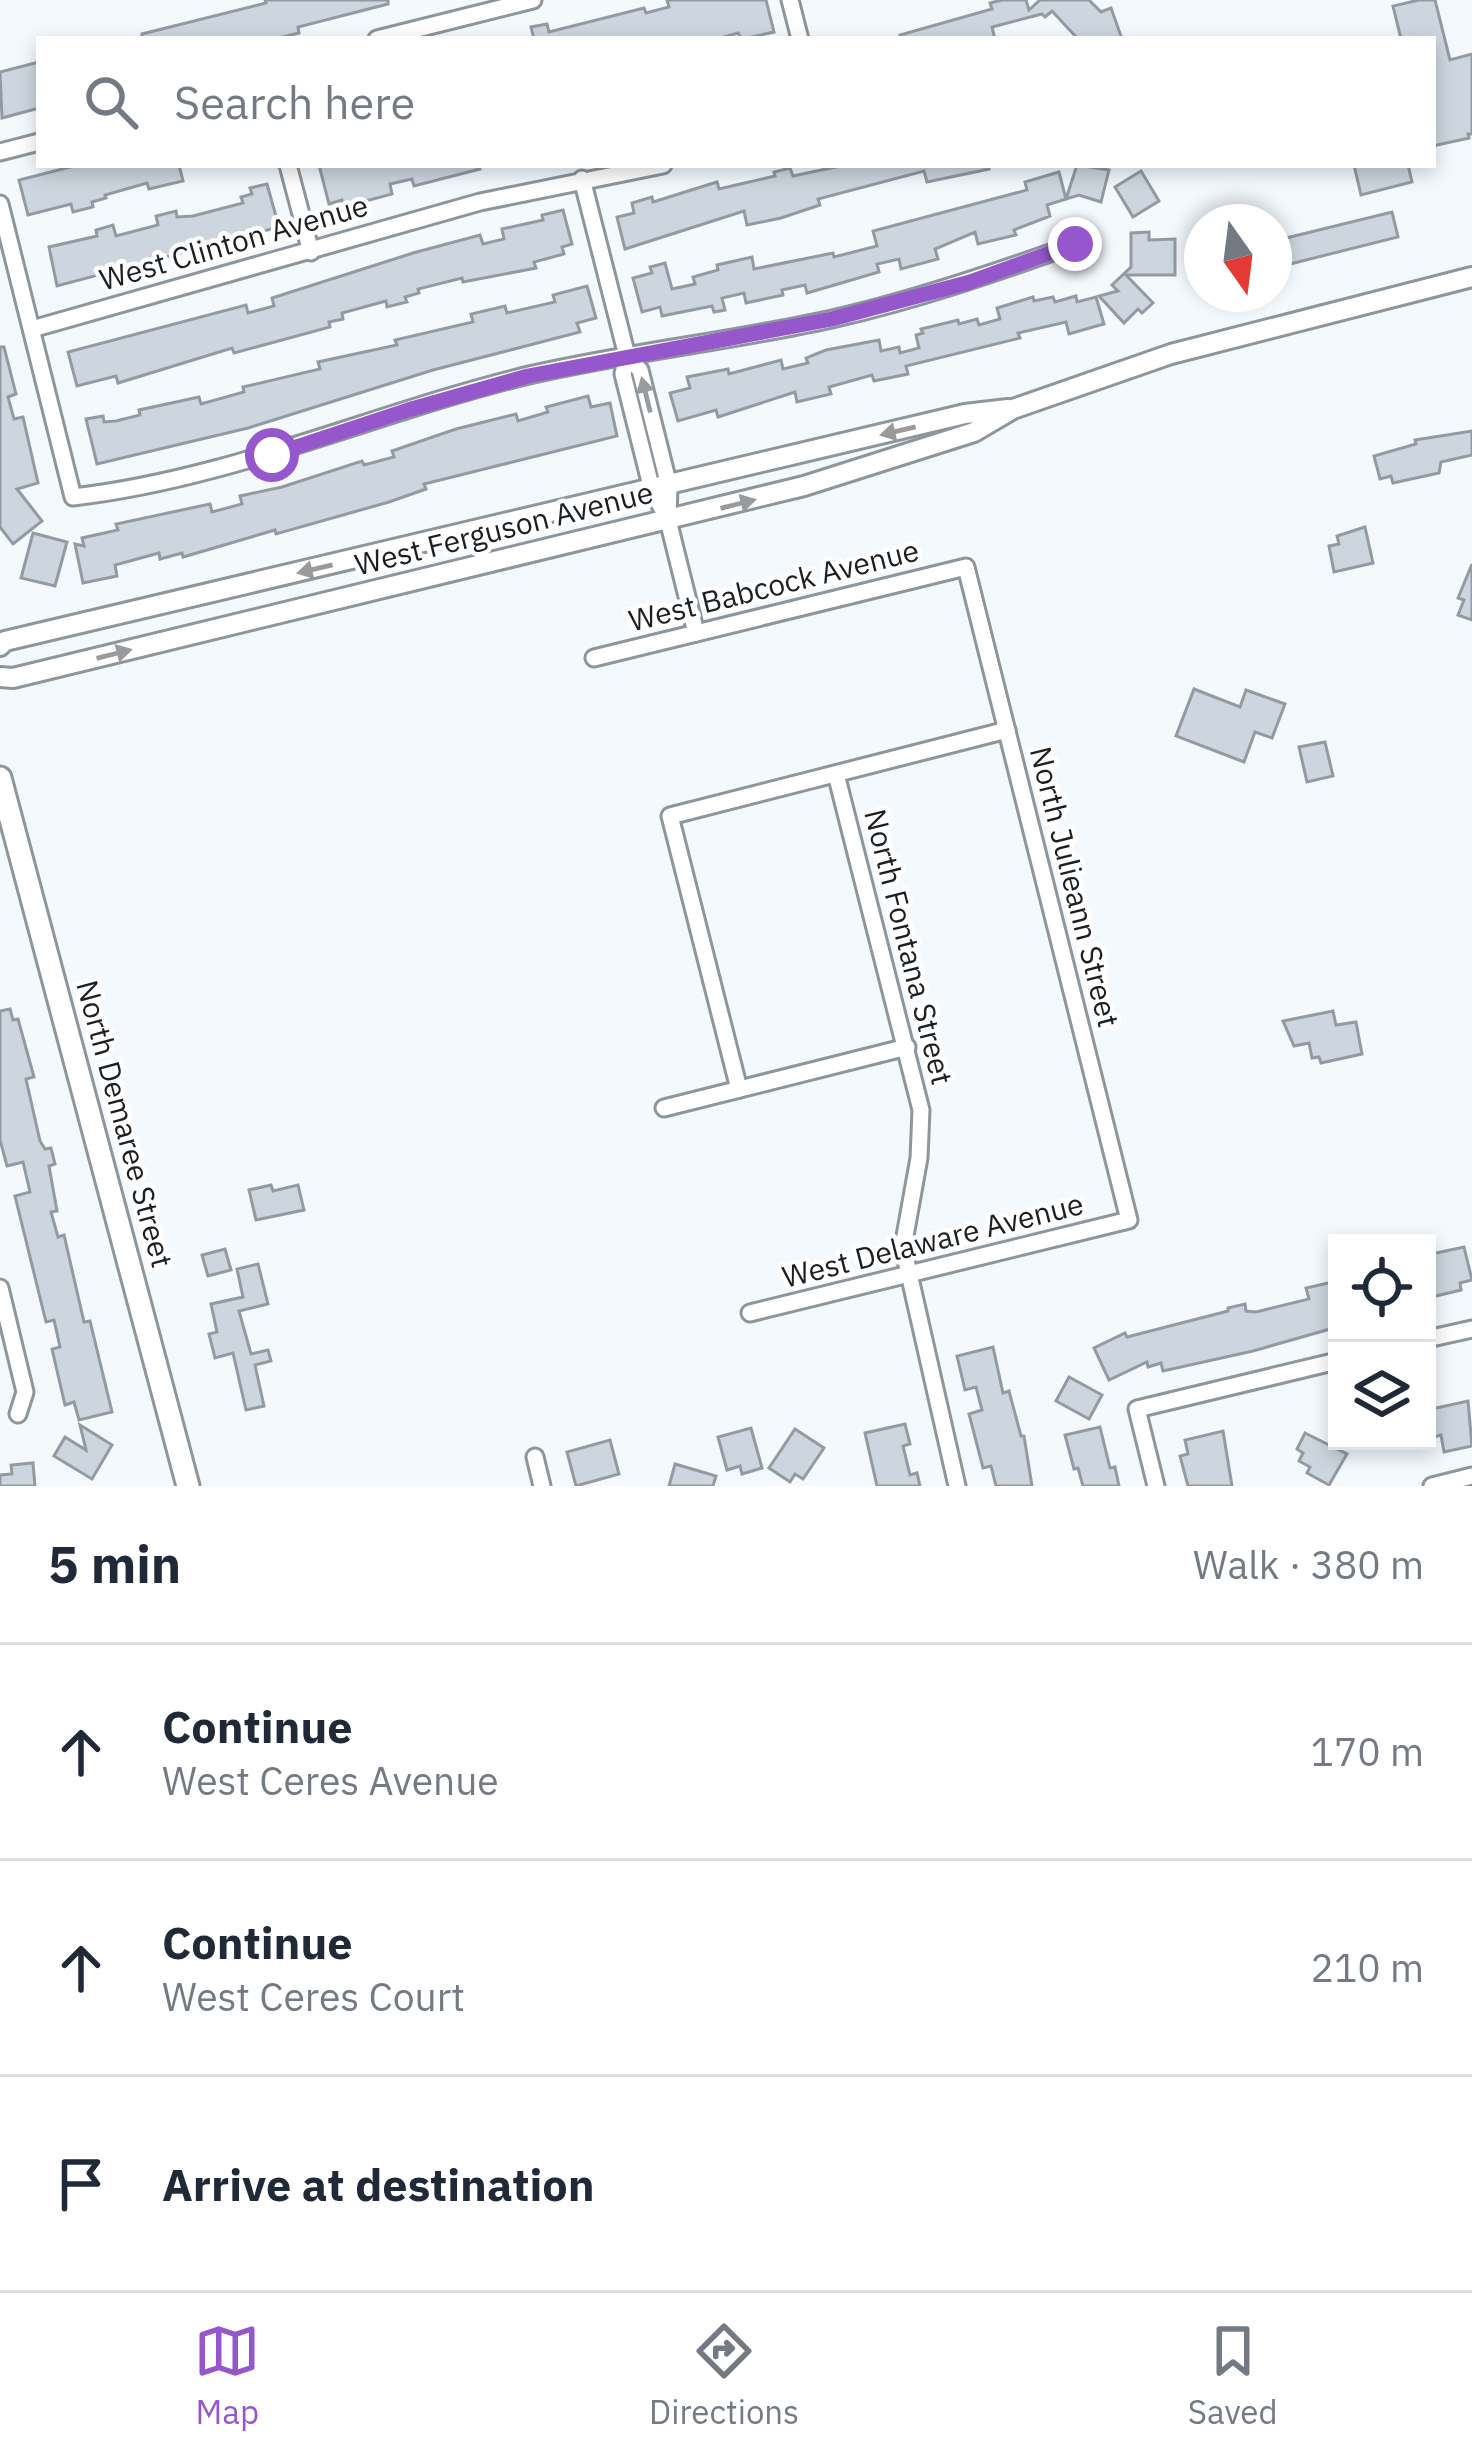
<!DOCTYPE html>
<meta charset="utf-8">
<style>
body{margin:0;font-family:"IBM Plex Sans",sans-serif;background:#f6f6f7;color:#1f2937}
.controls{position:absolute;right:36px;bottom:36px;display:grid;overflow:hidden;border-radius:0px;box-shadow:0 6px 18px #0003}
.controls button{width:108px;height:108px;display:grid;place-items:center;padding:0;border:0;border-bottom:3px solid #e0e1e3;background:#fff;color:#1f2937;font:60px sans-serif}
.compass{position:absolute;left:1184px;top:204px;width:108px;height:108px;border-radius:50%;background:#fff;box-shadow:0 6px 18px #0003;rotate:166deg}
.stop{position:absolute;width:36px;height:36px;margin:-27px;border:9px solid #9657cd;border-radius:50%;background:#fff}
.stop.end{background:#9657cd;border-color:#fff;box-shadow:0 3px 12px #0008}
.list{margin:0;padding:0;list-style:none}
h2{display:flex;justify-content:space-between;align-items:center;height:156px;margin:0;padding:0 48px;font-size:51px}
h2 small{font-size:39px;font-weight:400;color:#747a83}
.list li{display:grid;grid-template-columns:78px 1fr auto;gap:36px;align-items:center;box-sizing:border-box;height:216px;padding:0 48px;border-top:3px solid #e0e1e3}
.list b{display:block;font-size:45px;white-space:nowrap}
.list p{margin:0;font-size:39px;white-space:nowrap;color:#747a83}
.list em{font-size:39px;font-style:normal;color:#747a83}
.icon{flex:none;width:66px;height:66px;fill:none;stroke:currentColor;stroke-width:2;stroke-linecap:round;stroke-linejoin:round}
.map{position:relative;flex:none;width:1472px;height:1486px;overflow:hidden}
.search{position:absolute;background:#fff;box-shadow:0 6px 18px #0003;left:36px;right:36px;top:36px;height:132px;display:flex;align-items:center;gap:30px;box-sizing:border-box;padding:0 42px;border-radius:0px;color:#747a83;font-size:45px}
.sheet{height:804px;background:#fff}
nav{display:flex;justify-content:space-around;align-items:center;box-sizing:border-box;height:168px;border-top:3px solid #e0e1e3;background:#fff;font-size:33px;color:#747a83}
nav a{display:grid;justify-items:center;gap:6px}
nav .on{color:#9657cd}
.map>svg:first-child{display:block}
.building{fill:#cdd5de;stroke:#929aa2;stroke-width:3}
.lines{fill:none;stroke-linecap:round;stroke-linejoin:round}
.minor-casing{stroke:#8d959d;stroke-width:21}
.tertiary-casing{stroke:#8d959d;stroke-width:24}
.secondary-casing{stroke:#8d959d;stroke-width:27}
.minor{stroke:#fff;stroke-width:15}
.tertiary{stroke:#fff;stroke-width:18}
.secondary{stroke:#fff;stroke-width:21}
.oneway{fill:#999a9c}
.route{stroke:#9657cd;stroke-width:15}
.labels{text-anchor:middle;stroke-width:9;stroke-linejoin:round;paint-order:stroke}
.street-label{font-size:30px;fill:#1c1f22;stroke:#fff}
</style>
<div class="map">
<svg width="1472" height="1486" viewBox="0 0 1472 1486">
<rect width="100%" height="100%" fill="#f4f9fe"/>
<g class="building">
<path d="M 265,0 L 388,0 L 388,4 L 298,27 L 299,33 L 274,39 L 142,39 L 142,34 L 266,3 Z"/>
<path d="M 667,0 L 766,0 L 774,32 L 742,39 L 738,33 L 717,39 L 534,39 L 531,27 L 547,24 L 549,32 L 644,8 L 646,13 L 669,7 Z"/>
<path d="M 1002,0 L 1026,0 L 1029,10 L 1040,0 L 1089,0 L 1101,12 L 1111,8 L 1122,39 L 1078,39 L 1052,11 L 1045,17 L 1042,14 L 992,27 L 995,39 L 901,39 L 900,35 L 992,9 L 990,3 Z"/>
<path d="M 1419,0 L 1435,0 L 1450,60 L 1472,54 L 1472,134 L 1468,134 L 1469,138 L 1433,146 L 1433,39 L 1401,39 L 1393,6 Z"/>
<path d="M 39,62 L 39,108 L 2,118 L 0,72 Z"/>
<path d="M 78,165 L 179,165 L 183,181 L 149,189 L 147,183 L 105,195 L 106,198 L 92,202 L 93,207 L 73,212 L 71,204 L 28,215 L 19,180 Z"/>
<path d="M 319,165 L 480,165 L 480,169 L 414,186 L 412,179 L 390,184 L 392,194 L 344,207 L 342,200 L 329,204 Z"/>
<path d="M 845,165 L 988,165 L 989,169 L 927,182 L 924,171 L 818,199 L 820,205 L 781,218 L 747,225 L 744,211 L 625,249 L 617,217 L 634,213 L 632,203 L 652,197 L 653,202 L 717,182 L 719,189 L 775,176 L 774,172 L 790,168 L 793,176 Z"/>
<path d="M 1077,165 L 1109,170 L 1101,202 L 1079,195 L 1066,199 Z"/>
<path d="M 1354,165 L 1408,165 L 1412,182 L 1361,195 Z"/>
<path d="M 1141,171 L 1159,201 L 1133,217 L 1115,187 Z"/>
<path d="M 1059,172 L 1066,199 L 1047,205 L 1050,216 L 1014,230 L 1016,235 L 978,244 L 975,232 L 935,249 L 938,259 L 901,269 L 899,259 L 877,264 L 879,272 L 807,293 L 805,285 L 782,290 L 783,295 L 746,303 L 744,293 L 722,298 L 725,310 L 714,312 L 712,306 L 662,316 L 660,307 L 642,312 L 633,278 L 652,273 L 650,267 L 665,263 L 672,289 L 695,284 L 693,277 L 718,270 L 717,265 L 752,257 L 754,269 L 833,253 L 834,257 L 877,246 L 873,231 L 1027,190 L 1025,182 Z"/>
<path d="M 267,184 L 279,227 L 57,286 L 49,247 L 97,236 L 96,230 L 113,225 L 116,236 L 158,225 L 156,216 L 176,211 L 177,217 L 193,216 L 243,203 L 241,197 L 252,194 L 250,188 Z"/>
<path d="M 563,210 L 572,244 L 562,247 L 564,254 L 534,262 L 536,268 L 463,282 L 462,278 L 418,289 L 419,293 L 405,297 L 407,302 L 387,307 L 386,301 L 342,313 L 343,319 L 329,322 L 330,327 L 234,353 L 232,348 L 118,383 L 116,376 L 77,386 L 68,352 L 246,305 L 248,313 L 274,306 L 272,298 L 413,253 L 480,235 L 483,244 L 504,239 L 502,229 L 543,220 L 542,215 Z"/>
<path d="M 1392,212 L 1398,237 L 1274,268 L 1274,241 Z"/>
<path d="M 1149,232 L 1149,240 L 1175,239 L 1175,275 L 1126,275 L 1153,303 L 1142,313 L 1138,309 L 1124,323 L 1099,296 L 1118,291 L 1112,285 L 1131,267 L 1131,233 Z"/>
<path d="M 587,286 L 596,318 L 577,323 L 580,332 L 433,370 L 248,428 L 97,464 L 86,419 L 103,416 L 104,422 L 116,421 L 140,415 L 139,410 L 199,397 L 201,404 L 244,392 L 243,387 L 320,369 L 318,362 L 397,345 L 395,340 L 473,322 L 471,314 L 505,306 L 507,313 L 555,302 L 553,295 Z"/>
<path d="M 1076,296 L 1077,302 L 1096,297 L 1104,324 L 1069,334 L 1066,322 L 1018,333 L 1020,338 L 906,366 L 908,374 L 874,381 L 872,375 L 829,387 L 831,394 L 797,402 L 795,392 L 718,417 L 716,410 L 678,421 L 670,393 L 690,388 L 687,377 L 728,369 L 729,374 L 781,360 L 783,369 L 808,363 L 806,358 L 826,350 L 879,340 L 881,351 L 899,347 L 900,353 L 919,348 L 916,335 L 923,333 L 921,329 L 958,320 L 959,324 L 977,319 L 979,325 L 1000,319 L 997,308 L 1033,297 L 1034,301 L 1053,297 L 1055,302 Z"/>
<path d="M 0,347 L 4,347 L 16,394 L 8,397 L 14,419 L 23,417 L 38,483 L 17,489 L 42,521 L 13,544 L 0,527 Z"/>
<path d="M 588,396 L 591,407 L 610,403 L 617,436 L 424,484 L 426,489 L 389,502 L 276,534 L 275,530 L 183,557 L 182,553 L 160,559 L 159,553 L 115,565 L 117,576 L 83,583 L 75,544 L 84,546 L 82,538 L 118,530 L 116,524 L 210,504 L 212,512 L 242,504 L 240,496 L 282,487 L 362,461 L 364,465 L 394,457 L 392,451 L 456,429 L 516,414 L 518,421 L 548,412 L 546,407 Z"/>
<path d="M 1472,431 L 1472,455 L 1441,462 L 1439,473 L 1393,483 L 1391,476 L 1380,479 L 1374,456 L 1416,444 L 1415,440 Z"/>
<path d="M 1365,527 L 1373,563 L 1334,572 L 1329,546 L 1339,544 L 1337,536 Z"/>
<path d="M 33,533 L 67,542 L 55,586 L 21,578 Z"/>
<path d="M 1472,564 L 1472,620 L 1458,615 L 1464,600 L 1458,598 Z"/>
<path d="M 1194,689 L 1240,707 L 1246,690 L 1285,704 L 1272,738 L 1255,732 L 1244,762 L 1176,736 Z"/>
<path d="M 1325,742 L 1333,776 L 1307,782 L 1299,747 Z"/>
<path d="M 10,1009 L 13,1020 L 18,1019 L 34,1077 L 26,1079 L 40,1141 L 45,1149 L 51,1148 L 55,1164 L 49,1166 L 57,1211 L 51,1212 L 58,1237 L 64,1235 L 84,1322 L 90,1321 L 112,1412 L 79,1420 L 74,1402 L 65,1405 L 52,1349 L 60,1347 L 54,1320 L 46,1322 L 15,1196 L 30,1192 L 23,1162 L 7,1166 L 0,1140 L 0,1011 Z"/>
<path d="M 1333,1011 L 1336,1025 L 1356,1022 L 1362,1054 L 1321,1063 L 1319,1057 L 1312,1058 L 1309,1043 L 1294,1046 L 1283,1021 Z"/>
<path d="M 271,1185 L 273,1191 L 298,1185 L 304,1210 L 256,1220 L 249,1190 Z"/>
<path d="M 1464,1247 L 1472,1280 L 1460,1283 L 1461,1290 L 1427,1298 L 1427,1255 Z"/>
<path d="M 225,1249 L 231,1270 L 208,1276 L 202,1255 Z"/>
<path d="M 258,1264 L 268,1304 L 239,1311 L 251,1354 L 268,1350 L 271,1361 L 255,1365 L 264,1406 L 246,1410 L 233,1353 L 215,1358 L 209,1334 L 217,1332 L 211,1304 L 243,1297 L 237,1269 Z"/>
<path d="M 1337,1281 L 1337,1327 L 1253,1351 L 1163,1371 L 1161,1363 L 1148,1367 L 1147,1362 L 1109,1380 L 1094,1348 L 1125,1333 L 1127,1337 L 1228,1311 L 1228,1308 L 1245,1304 L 1246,1311 L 1256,1312 L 1309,1299 L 1306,1288 Z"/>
<path d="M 993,1347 L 1003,1393 L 1009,1391 L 1021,1436 L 1024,1436 L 1032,1486 L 996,1486 L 991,1466 L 983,1468 L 969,1414 L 982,1410 L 976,1387 L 965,1390 L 957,1356 Z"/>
<path d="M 1069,1377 L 1102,1395 L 1089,1419 L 1056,1401 Z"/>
<path d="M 1468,1401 L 1472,1446 L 1444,1452 L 1441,1435 L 1427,1439 L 1427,1410 Z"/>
<path d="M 905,1424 L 910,1444 L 903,1446 L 910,1475 L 917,1473 L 920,1486 L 877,1486 L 865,1433 Z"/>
<path d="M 80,1425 L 112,1445 L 92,1479 L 54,1456 L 65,1437 L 86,1450 Z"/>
<path d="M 1100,1427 L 1110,1468 L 1115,1467 L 1119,1486 L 1083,1486 L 1078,1468 L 1074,1469 L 1065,1435 Z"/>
<path d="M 751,1428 L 762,1468 L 742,1474 L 740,1466 L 727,1470 L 718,1437 Z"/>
<path d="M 795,1429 L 824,1448 L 803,1479 L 795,1474 L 790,1482 L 769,1468 Z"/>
<path d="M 1223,1431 L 1232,1486 L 1188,1486 L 1180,1456 L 1188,1454 L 1185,1440 Z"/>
<path d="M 1305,1433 L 1347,1454 L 1329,1485 L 1307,1473 L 1310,1467 L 1299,1461 L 1303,1453 L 1297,1449 Z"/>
<path d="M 610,1440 L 619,1474 L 576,1486 L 567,1452 Z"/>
<path d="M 33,1463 L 35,1486 L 0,1486 L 0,1475 L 12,1474 L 11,1465 Z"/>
<path d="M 675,1464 L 716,1476 L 713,1486 L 669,1486 Z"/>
</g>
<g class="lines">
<g class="minor-casing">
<g id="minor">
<path d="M 790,0 L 800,39"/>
<path d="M 377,39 L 533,0"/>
<path d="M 0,152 L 39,142"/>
<path d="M 288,165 L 311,252"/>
<path d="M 582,179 L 627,356 L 623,374 L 652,490 L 668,520 L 696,633"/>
<path d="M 0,204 L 73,497 C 231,479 376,412 529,375 C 629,352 732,341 832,319 C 915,300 995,273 1075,244"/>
<path d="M 32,329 L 480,202 L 663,165"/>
<path d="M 627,356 L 640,370 L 669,486 L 668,518"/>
<path d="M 594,658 L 966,567 L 1129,1220 L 750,1313"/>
<path d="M 836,774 L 921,1110 L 919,1158 L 903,1247 L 957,1486"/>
<path d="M 739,1089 L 670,816 L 1007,730"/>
<path d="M 664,1108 L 907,1047"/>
<path d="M 0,1288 L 25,1392 L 18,1414"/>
<path d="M 1427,1339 L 1472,1329"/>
<path d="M 535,1457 L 542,1486"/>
<path d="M 1156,1486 L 1137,1409 L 1337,1361"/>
<path d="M 1432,1486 L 1472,1476"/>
</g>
</g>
<g class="tertiary-casing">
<g id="tertiary">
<path d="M 0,646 L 5,641 L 965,414 L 1008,409"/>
<path d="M 0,677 L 13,678 L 804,486 L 974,432 L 1013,409 L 1171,354 L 1472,277"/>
</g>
</g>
<g class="secondary-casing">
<path id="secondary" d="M 0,778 L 188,1486"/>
</g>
<use href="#minor" class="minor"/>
<use href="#tertiary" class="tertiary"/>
<use href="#secondary" class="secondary"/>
</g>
<defs><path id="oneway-solid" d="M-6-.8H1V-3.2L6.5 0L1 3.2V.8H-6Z" transform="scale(3)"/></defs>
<g class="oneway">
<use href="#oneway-solid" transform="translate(646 395) rotate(-104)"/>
<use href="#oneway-solid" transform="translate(898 431) rotate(167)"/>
<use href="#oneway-solid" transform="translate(738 504) rotate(-14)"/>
<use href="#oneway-solid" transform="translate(315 569) rotate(167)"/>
<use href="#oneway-solid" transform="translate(114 654) rotate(-14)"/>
</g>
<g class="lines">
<path class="route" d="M 272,455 L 408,410 L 528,376 L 832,319 L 970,282 L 1075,244"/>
</g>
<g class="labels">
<g class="street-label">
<text transform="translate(234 243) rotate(-16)" y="10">West Clinton Avenue</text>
<text transform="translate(504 529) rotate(-14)" y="10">West Ferguson Avenue</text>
<text transform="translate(774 586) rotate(-14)" y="10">West Babcock Avenue</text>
<text transform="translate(1074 887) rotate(76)" y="10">North Julieann Street</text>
<text transform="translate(908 947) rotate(76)" y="10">North Fontana Street</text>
<text transform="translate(124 1124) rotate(75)" y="10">North Demaree Street</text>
<text transform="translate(933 1241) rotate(-14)" y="10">West Delaware Avenue</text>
</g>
</g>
</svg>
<div class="controls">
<button><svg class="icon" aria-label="locate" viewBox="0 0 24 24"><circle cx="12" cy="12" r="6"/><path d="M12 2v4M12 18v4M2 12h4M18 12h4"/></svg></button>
<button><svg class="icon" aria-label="layers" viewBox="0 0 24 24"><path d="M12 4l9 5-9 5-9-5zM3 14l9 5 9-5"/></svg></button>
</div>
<svg class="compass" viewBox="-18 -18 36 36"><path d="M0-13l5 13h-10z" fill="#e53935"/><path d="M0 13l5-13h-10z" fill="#747a83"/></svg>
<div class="stop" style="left:272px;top:455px"></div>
<div class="stop end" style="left:1075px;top:244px"></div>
<div class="search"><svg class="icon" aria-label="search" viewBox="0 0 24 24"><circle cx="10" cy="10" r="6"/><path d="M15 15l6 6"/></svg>Search here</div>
</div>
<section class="sheet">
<h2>5 min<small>Walk · 380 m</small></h2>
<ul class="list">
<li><svg class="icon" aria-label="ahead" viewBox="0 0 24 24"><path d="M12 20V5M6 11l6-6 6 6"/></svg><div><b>Continue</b><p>West Ceres Avenue</p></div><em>170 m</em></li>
<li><svg class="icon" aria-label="ahead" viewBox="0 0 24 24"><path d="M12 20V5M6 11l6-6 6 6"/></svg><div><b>Continue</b><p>West Ceres Court</p></div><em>210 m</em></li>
<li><svg class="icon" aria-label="arrive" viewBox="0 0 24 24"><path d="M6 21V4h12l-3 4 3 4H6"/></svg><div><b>Arrive at destination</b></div></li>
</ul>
</section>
<nav>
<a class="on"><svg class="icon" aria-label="map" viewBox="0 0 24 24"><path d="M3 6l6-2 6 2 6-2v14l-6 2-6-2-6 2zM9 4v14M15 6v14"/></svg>Map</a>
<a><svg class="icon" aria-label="directions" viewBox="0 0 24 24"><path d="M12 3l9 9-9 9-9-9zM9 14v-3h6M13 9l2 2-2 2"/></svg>Directions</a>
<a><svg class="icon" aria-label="saved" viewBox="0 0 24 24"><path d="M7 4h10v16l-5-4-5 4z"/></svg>Saved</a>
</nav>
